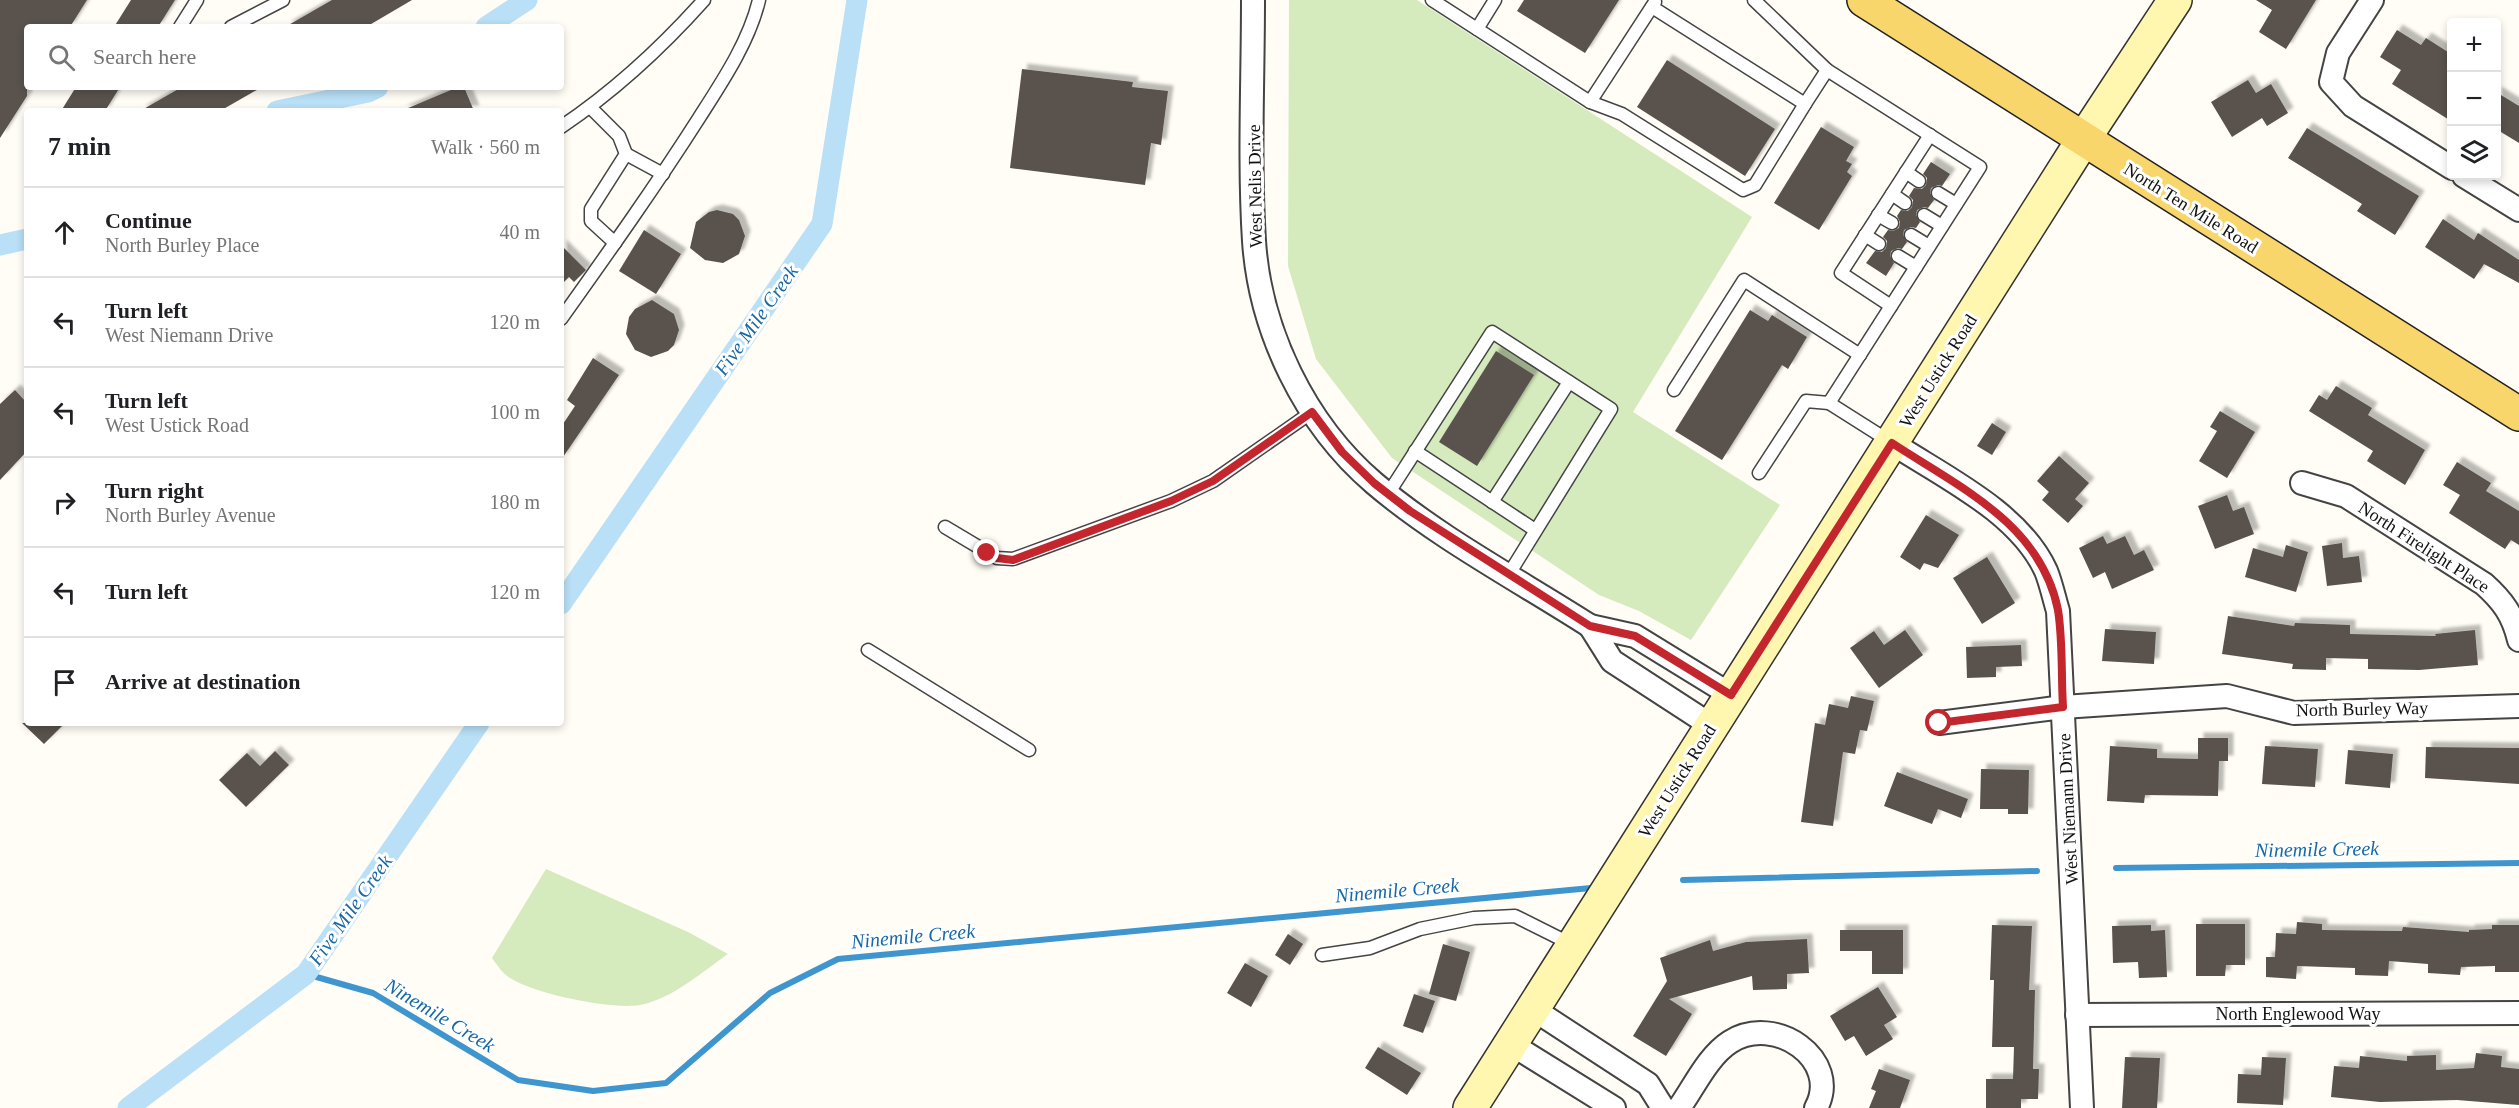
<!DOCTYPE html>
<meta charset="utf-8">
<style>
body{margin:0;font-family:Georgia,serif;background:#f6f6f6;color:#202124}
.controls{position:absolute;right:18px;top:18px;display:grid;overflow:hidden;border-radius:6px;box-shadow:0 3px 9px #0003}
.controls button{width:54px;height:54px;display:grid;place-items:center;padding:0;border:0;border-bottom:2px solid #e0e0e0;background:#fff;color:#202124;font:30px sans-serif}
.stop{position:absolute;width:18px;height:18px;margin:-14px;border:4px solid #c4262e;border-radius:50%;background:#fff}
.stop.end{background:#c4262e;border-color:#fff;box-shadow:0 2px 6px #0008}
.list{margin:0;padding:0;list-style:none}
h2{display:flex;justify-content:space-between;align-items:center;height:78px;margin:0;padding:0 24px;font-size:26px}
h2 small{font-size:20px;font-weight:400;color:#757577}
.list li{display:grid;grid-template-columns:39px 1fr auto;gap:18px;align-items:center;box-sizing:border-box;height:90px;padding:0 24px;border-top:2px solid #e0e0e0}
.list b{display:block;font-size:22px;white-space:nowrap}
.list p{margin:0;font-size:20px;white-space:nowrap;color:#757577}
.list em{font-size:20px;font-style:normal;color:#757577}
.icon{flex:none;width:33px;height:33px;fill:none;stroke:currentColor;stroke-width:2;stroke-linecap:round;stroke-linejoin:round}
.map{position:relative;flex:none;width:2519px;height:1108px;overflow:hidden}
.search{position:absolute;background:#fff;box-shadow:0 3px 9px #0003;left:24px;top:24px;width:540px;height:66px;display:flex;align-items:center;gap:15px;box-sizing:border-box;padding:0 21px;border-radius:6px;color:#757577;font-size:22px}
.panel{position:absolute;background:#fff;box-shadow:0 3px 9px #0003;left:24px;top:108px;width:540px;height:618px;border-radius:6px}
.map>svg:first-child{display:block}
.green{fill:#d5ebbd}
.lines{fill:none;stroke-linecap:round;stroke-linejoin:round}
.stream{stroke:#3f96cf;stroke-width:6}
.canal{stroke:#b9e0f7;stroke-width:21}
.building{fill:#5a524d;filter:url(#shadow)}
.lane-casing{stroke:#444;stroke-width:15}
.street-casing{stroke:#444;stroke-width:26}
.secondary-casing{stroke:#333;stroke-width:36}
.primary-casing{stroke:#222;stroke-width:36}
.lane{stroke:#fff;stroke-width:12}
.street{stroke:#fff;stroke-width:22}
.secondary{stroke:#fff6b0;stroke-width:33}
.primary{stroke:#f9d66b;stroke-width:33}
.route{stroke:#c4262e;stroke-width:8}
.labels{text-anchor:middle;stroke-width:6;stroke-linejoin:round;paint-order:stroke}
.street-label{font-size:18px;fill:#111;stroke:#fff}
.water-label{font-size:20px;font-style:italic;fill:#1768a6;stroke:#fff}
</style>
<div class="map">
<svg width="2519" height="1108" viewBox="0 0 2519 1108">
<defs>
<filter id="shadow"><feDropShadow dx="5.5" dy="-5.5" stdDeviation="1.5" flood-color="#0004"/></filter>
</defs>
<rect width="100%" height="100%" fill="#fffdf5"/>
<g class="green">
<path d="M 1289,0 L 1417,0 L 1752,217 L 1633,412 L 1780,505 L 1691,640 L 1639,611 L 1599,595 L 1392,458 L 1316,359 L 1288,266 Z"/>
<path d="M 546,869 L 688,932 L 728,954 C 702,972 672,999 640,1005 C 612,1010 535,994 510,978 C 503,974 497,965 492,958 Z"/>
</g>
<g class="lines">
<g class="stream">
<path d="M 2116,868 L 2519,863"/>
<path d="M 1683,880 L 2037,871"/>
<path d="M 306,974 L 373,993 L 518,1080 L 593,1091 L 666,1083 L 770,993 L 838,959 L 1591,888"/>
</g>
<g class="canal">
<path d="M 486,27 L 527,0"/>
<path d="M 277,111 L 368,92 L 378,87"/>
<path d="M 0,245 L 27,239"/>
<path d="M 561,604 L 822,224 L 857,0"/>
<path d="M 128,1108 L 306,974 L 479,723"/>
</g>
</g>
<g class="building">
<path d="M 0,0 L 87,0 L 70,27 L 27,27 L 27,96 L 0,138 Z"/>
<path d="M 131,0 L 175,0 L 158,27 L 114,27 Z"/>
<path d="M 332,0 L 412,0 L 366,27 L 285,27 Z"/>
<path d="M 1524,0 L 1619,0 L 1585,53 L 1517,11 Z"/>
<path d="M 2256,0 L 2316,0 L 2286,49 L 2259,32 L 2272,10 Z"/>
<path d="M 2397,30 L 2421,45 L 2426,38 L 2451,54 L 2451,121 L 2392,84 L 2401,70 L 2380,57 Z"/>
<path d="M 1667,60 L 1775,129 L 1745,176 L 1637,107 Z"/>
<path d="M 1022,69 L 1133,82 L 1132,87 L 1168,91 L 1161,145 L 1151,143 L 1145,185 L 1010,168 Z"/>
<path d="M 2248,80 L 2256,93 L 2271,84 L 2288,113 L 2267,126 L 2262,118 L 2232,137 L 2211,102 Z"/>
<path d="M 76,87 L 120,87 L 105,111 L 61,111 Z"/>
<path d="M 182,87 L 262,87 L 220,111 L 140,111 Z"/>
<path d="M 458,87 L 464,87 L 474,111 L 401,111 Z"/>
<path d="M 2496,92 L 2519,106 L 2519,143 L 2496,129 Z"/>
<path d="M 1821,127 L 1854,147 L 1846,161 L 1852,164 L 1847,172 L 1852,176 L 1819,230 L 1774,203 Z"/>
<path d="M 2307,128 L 2419,196 L 2395,235 L 2357,211 L 2362,204 L 2288,158 Z"/>
<path d="M 1931,162 L 1950,174 L 1942,186 L 1938,185 L 1931,188 L 1930,193 L 1934,200 L 1928,208 L 1924,207 L 1917,210 L 1916,215 L 1920,222 L 1916,228 L 1911,227 L 1904,230 L 1903,235 L 1907,242 L 1902,249 L 1898,248 L 1891,251 L 1890,256 L 1894,263 L 1886,276 L 1866,263 L 1875,251 L 1882,252 L 1886,248 L 1887,241 L 1883,237 L 1888,230 L 1893,231 L 1899,228 L 1900,222 L 1897,216 L 1901,210 L 1908,211 L 1912,207 L 1913,200 L 1909,196 L 1914,188 L 1922,189 L 1926,185 L 1927,178 L 1923,174 Z"/>
<path d="M 717,210 L 733,214 L 739,220 L 745,236 L 739,254 L 723,263 L 705,260 L 690,248 L 696,222 L 709,212 Z"/>
<path d="M 2443,219 L 2474,240 L 2478,233 L 2519,260 L 2519,283 L 2484,264 L 2474,279 L 2425,247 Z"/>
<path d="M 644,230 L 681,254 L 656,294 L 619,271 Z"/>
<path d="M 561,245 L 586,270 L 574,282 L 569,277 L 561,285 Z"/>
<path d="M 652,300 L 674,314 L 679,330 L 674,345 L 668,351 L 651,357 L 635,350 L 626,334 L 629,317 L 635,309 Z"/>
<path d="M 1750,310 L 1768,321 L 1772,315 L 1807,337 L 1788,369 L 1782,365 L 1722,460 L 1675,431 Z"/>
<path d="M 1496,351 L 1534,375 L 1477,466 L 1439,442 Z"/>
<path d="M 593,358 L 619,375 L 561,460 L 561,427 L 575,406 L 567,400 Z"/>
<path d="M 2336,386 L 2372,408 L 2368,415 L 2425,450 L 2405,485 L 2367,461 L 2373,451 L 2309,411 L 2319,395 L 2327,400 Z"/>
<path d="M 15,390 L 27,403 L 27,451 L 0,480 L 0,404 Z"/>
<path d="M 2220,411 L 2255,432 L 2227,478 L 2199,461 L 2217,431 L 2210,427 Z"/>
<path d="M 1992,423 L 2006,432 L 1992,455 L 1977,446 Z"/>
<path d="M 2059,456 L 2089,483 L 2075,499 L 2083,506 L 2068,523 L 2042,500 L 2049,492 L 2037,481 Z"/>
<path d="M 2457,462 L 2491,483 L 2486,491 L 2519,511 L 2519,545 L 2511,540 L 2505,549 L 2449,513 L 2460,495 L 2443,485 Z"/>
<path d="M 2227,495 L 2233,511 L 2244,507 L 2254,534 L 2215,549 L 2198,506 Z"/>
<path d="M 1926,515 L 1959,535 L 1938,568 L 1924,563 L 1920,570 L 1900,557 Z"/>
<path d="M 2103,536 L 2107,544 L 2125,536 L 2134,555 L 2144,550 L 2154,570 L 2112,589 L 2105,572 L 2093,578 L 2079,548 Z"/>
<path d="M 2342,543 L 2343,558 L 2359,556 L 2362,582 L 2327,586 L 2322,546 Z"/>
<path d="M 2286,545 L 2308,552 L 2296,592 L 2245,577 L 2253,548 L 2283,557 Z"/>
<path d="M 1987,557 L 2015,603 L 1982,624 L 1953,578 Z"/>
<path d="M 2228,616 L 2294,626 L 2295,623 L 2350,625 L 2350,634 L 2436,636 L 2435,634 L 2475,630 L 2478,665 L 2419,670 L 2368,669 L 2368,659 L 2326,658 L 2326,670 L 2292,669 L 2293,664 L 2222,654 Z"/>
<path d="M 2105,629 L 2156,632 L 2154,664 L 2102,661 Z"/>
<path d="M 1905,630 L 1923,655 L 1879,688 L 1850,648 L 1874,631 L 1884,645 Z"/>
<path d="M 2021,645 L 2022,666 L 1996,667 L 1996,677 L 1967,678 L 1966,647 Z"/>
<path d="M 1851,696 L 1874,701 L 1867,731 L 1860,730 L 1855,754 L 1843,752 L 1833,826 L 1801,822 L 1815,723 L 1825,725 L 1829,704 L 1848,708 Z"/>
<path d="M 22,723 L 65,723 L 44,744 Z"/>
<path d="M 2198,738 L 2228,738 L 2228,761 L 2219,761 L 2218,796 L 2145,795 L 2144,803 L 2107,801 L 2110,746 L 2157,749 L 2157,758 L 2198,759 Z"/>
<path d="M 2265,746 L 2318,749 L 2315,787 L 2262,784 Z"/>
<path d="M 2426,747 L 2519,748 L 2519,784 L 2425,778 Z"/>
<path d="M 2348,750 L 2393,754 L 2390,788 L 2345,784 Z"/>
<path d="M 275,751 L 289,765 L 246,807 L 219,780 L 247,753 L 260,766 Z"/>
<path d="M 1981,769 L 2029,770 L 2028,814 L 2008,814 L 2008,809 L 1980,809 Z"/>
<path d="M 1897,772 L 1968,799 L 1961,818 L 1938,809 L 1932,824 L 1884,806 Z"/>
<path d="M 2297,922 L 2322,924 L 2322,930 L 2402,931 L 2403,927 L 2469,932 L 2469,930 L 2492,929 L 2492,925 L 2519,925 L 2519,972 L 2495,972 L 2495,966 L 2461,967 L 2460,975 L 2428,973 L 2428,964 L 2389,961 L 2388,976 L 2355,975 L 2355,968 L 2297,966 L 2296,979 L 2266,977 L 2266,957 L 2275,957 L 2276,933 L 2296,934 Z"/>
<path d="M 2196,924 L 2245,924 L 2245,965 L 2226,965 L 2225,976 L 2196,976 Z"/>
<path d="M 1992,925 L 2032,926 L 2029,990 L 2035,990 L 2033,1069 L 2039,1069 L 2038,1099 L 2021,1099 L 2021,1108 L 1986,1108 L 1986,1079 L 2013,1079 L 2014,1047 L 1992,1047 L 1994,980 L 1990,980 Z"/>
<path d="M 2151,925 L 2151,931 L 2165,930 L 2167,977 L 2139,978 L 2138,962 L 2113,963 L 2112,926 Z"/>
<path d="M 1840,930 L 1903,930 L 1903,974 L 1872,974 L 1872,951 L 1840,951 Z"/>
<path d="M 1288,934 L 1303,944 L 1290,965 L 1275,955 Z"/>
<path d="M 1807,939 L 1809,973 L 1787,974 L 1787,989 L 1753,990 L 1752,976 L 1669,999 L 1692,1014 L 1666,1056 L 1633,1036 L 1667,981 L 1660,958 L 1710,940 L 1713,951 L 1746,942 Z"/>
<path d="M 1443,944 L 1470,952 L 1456,1001 L 1429,994 Z"/>
<path d="M 1245,963 L 1268,976 L 1251,1007 L 1227,993 Z"/>
<path d="M 1878,987 L 1897,1017 L 1884,1025 L 1893,1039 L 1866,1056 L 1854,1036 L 1845,1041 L 1830,1016 Z"/>
<path d="M 1414,994 L 1435,1001 L 1423,1033 L 1403,1026 Z"/>
<path d="M 1378,1047 L 1421,1073 L 1407,1095 L 1365,1068 Z"/>
<path d="M 2476,1053 L 2502,1056 L 2501,1067 L 2519,1069 L 2519,1105 L 2457,1100 L 2380,1102 L 2331,1097 L 2334,1066 L 2359,1068 L 2360,1056 L 2407,1061 L 2407,1056 L 2436,1055 L 2436,1070 L 2474,1068 Z"/>
<path d="M 2125,1057 L 2160,1058 L 2157,1108 L 2122,1108 Z"/>
<path d="M 2262,1057 L 2286,1058 L 2283,1105 L 2237,1103 L 2238,1074 L 2261,1075 Z"/>
<path d="M 1879,1069 L 1910,1080 L 1900,1108 L 1869,1108 L 1876,1091 L 1871,1089 Z"/>
</g>
<g class="lines">
<g class="lane-casing">
<g id="lane">
<path d="M 1432,0 L 1590,102 L 1655,2"/>
<path d="M 1652,7 L 1805,104 L 1827,70 L 1754,0"/>
<path d="M 180,27 L 197,0"/>
<path d="M 231,27 L 283,0"/>
<path d="M 1477,29 L 1495,0"/>
<path d="M 1827,70 L 1980,167 L 1829,403 L 1889,441"/>
<path d="M 1590,102 L 1622,114 L 1743,190 L 1755,185 L 1805,104"/>
<path d="M 590,107 L 619,136 L 626,154 L 591,209 L 591,221 L 615,243"/>
<path d="M 561,127 C 613,92 662,47 704,0"/>
<path d="M 626,154 L 663,174"/>
<path d="M 1906,172 L 1919,181"/>
<path d="M 1938,193 L 1956,204"/>
<path d="M 1892,194 L 1905,203"/>
<path d="M 1878,215 L 1892,223"/>
<path d="M 1924,215 L 1942,226"/>
<path d="M 1865,235 L 1879,244"/>
<path d="M 1911,235 L 1929,246"/>
<path d="M 1898,256 L 1916,267"/>
<path d="M 1891,306 L 1841,273 L 1930,135"/>
<path d="M 561,319 C 608,253 655,187 699,118 C 722,82 749,42 759,0"/>
<path d="M 1674,390 L 1744,280 L 1860,355"/>
<path d="M 1415,451 L 1535,530"/>
<path d="M 1759,473 L 1806,401 L 1829,403"/>
<path d="M 1388,494 L 1492,332 L 1611,409 L 1509,574"/>
<path d="M 1492,502 L 1569,382"/>
<path d="M 945,527 L 997,558 L 1013,559 L 1171,501 L 1213,481 L 1312,412"/>
<path d="M 868,650 L 1029,750"/>
<path d="M 1322,955 L 1370,948 L 1420,929 L 1474,918 L 1515,916 L 1573,945"/>
</g>
</g>
<g class="street-casing">
<g id="street">
<path d="M 1253,0 C 1253,79 1249,162 1254,241 C 1260,331 1305,424 1374,483 C 1437,537 1520,581 1590,626"/>
<path d="M 2372,0 L 2338,53 L 2331,82 L 2353,106 L 2452,168"/>
<path d="M 2464,176 L 2519,210"/>
<path d="M 1892,443 C 1944,477 2019,512 2046,571 C 2051,583 2054,598 2058,611 L 2082,1108"/>
<path d="M 2302,483 L 2346,496 L 2484,584 C 2503,601 2513,615 2519,640"/>
<path d="M 1939,723 L 2063,707 L 2227,696 L 2294,713 L 2519,706"/>
<path d="M 1712,726 L 1612,661 L 1590,626 L 1635,636 L 1731,695"/>
<path d="M 1533,1009 L 1648,1084 L 1663,1108"/>
<path d="M 2077,1015 L 2519,1013"/>
<path d="M 1511,1044 L 1614,1108"/>
<path d="M 1679,1108 C 1694,1087 1708,1056 1730,1042 C 1775,1013 1842,1060 1816,1108"/>
</g>
</g>
<g class="secondary-casing">
<path id="secondary" d="M 1470,1108 L 2083,140 L 2175,0"/>
</g>
<g class="primary-casing">
<path id="primary" d="M 1864,0 L 2519,414"/>
</g>
<use href="#lane" class="lane"/>
<use href="#street" class="street"/>
<use href="#secondary" class="secondary"/>
<use href="#primary" class="primary"/>
</g>
<g class="lines">
<path class="route" d="M 987,553 L 997,558 L 1013,560 L 1171,501 L 1213,481 L 1312,412 L 1342,452 L 1374,483 L 1410,511 L 1590,626 L 1635,636 L 1731,695 L 1892,443 C 1959,487 2041,524 2058,610 C 2063,641 2061,675 2063,707 L 1939,723"/>
</g>
<g class="labels">
<g class="street-label">
<text transform="translate(1255 186) rotate(-91)" y="6">West Nelis Drive</text>
<text transform="translate(2191 208) rotate(32)" y="6">North Ten Mile Road</text>
<text transform="translate(1938 371) rotate(-58)" y="6">West Ustick Road</text>
<text transform="translate(2424 547) rotate(33)" y="6">North Firelight Place</text>
<text transform="translate(2362 709) rotate(-1)" y="6">North Burley Way</text>
<text transform="translate(1677 781) rotate(-58)" y="6">West Ustick Road</text>
<text transform="translate(2068 809) rotate(-93)" y="6">West Niemann Drive</text>
<text x="2298" y="1020">North Englewood Way</text>
</g>
<g class="water-label">
<text transform="translate(756 320) rotate(-55)" y="7">Five Mile Creek</text>
<text transform="translate(2317 849) rotate(-1)" y="7">Ninemile Creek</text>
<text transform="translate(1397 890) rotate(-5)" y="7">Ninemile Creek</text>
<text transform="translate(350 910) rotate(-55)" y="7">Five Mile Creek</text>
<text transform="translate(913 936) rotate(-5)" y="7">Ninemile Creek</text>
<text transform="translate(440 1015) rotate(31)" y="7">Ninemile Creek</text>
</g>
</g>
</svg>
<div class="controls">
<button>+</button>
<button>−</button>
<button><svg class="icon" aria-label="layers" viewBox="0 0 24 24"><path d="M12 4l9 5-9 5-9-5zM3 14l9 5 9-5"/></svg></button>
</div>
<div class="stop" style="left:1939px;top:723px"></div>
<div class="stop end" style="left:987px;top:553px"></div>
<div class="search"><svg class="icon" aria-label="search" viewBox="0 0 24 24"><circle cx="10" cy="10" r="6"/><path d="M15 15l6 6"/></svg>Search here</div>
<section class="panel">
<h2>7 min<small>Walk · 560 m</small></h2>
<ul class="list">
<li><svg class="icon" aria-label="ahead" viewBox="0 0 24 24"><path d="M12 20V5M6 11l6-6 6 6"/></svg><div><b>Continue</b><p>North Burley Place</p></div><em>40 m</em></li>
<li><svg class="icon" aria-label="left" viewBox="0 0 24 24"><path d="M17 20v-9H6M10 6l-5 5 5 5"/></svg><div><b>Turn left</b><p>West Niemann Drive</p></div><em>120 m</em></li>
<li><svg class="icon" aria-label="left" viewBox="0 0 24 24"><path d="M17 20v-9H6M10 6l-5 5 5 5"/></svg><div><b>Turn left</b><p>West Ustick Road</p></div><em>100 m</em></li>
<li><svg class="icon" aria-label="right" viewBox="0 0 24 24"><path d="M7 20v-9h11M14 6l5 5-5 5"/></svg><div><b>Turn right</b><p>North Burley Avenue</p></div><em>180 m</em></li>
<li><svg class="icon" aria-label="left" viewBox="0 0 24 24"><path d="M17 20v-9H6M10 6l-5 5 5 5"/></svg><div><b>Turn left</b></div><em>120 m</em></li>
<li><svg class="icon" aria-label="arrive" viewBox="0 0 24 24"><path d="M6 21V4h12l-3 4 3 4H6"/></svg><div><b>Arrive at destination</b></div></li>
</ul>
</section>
</div>
